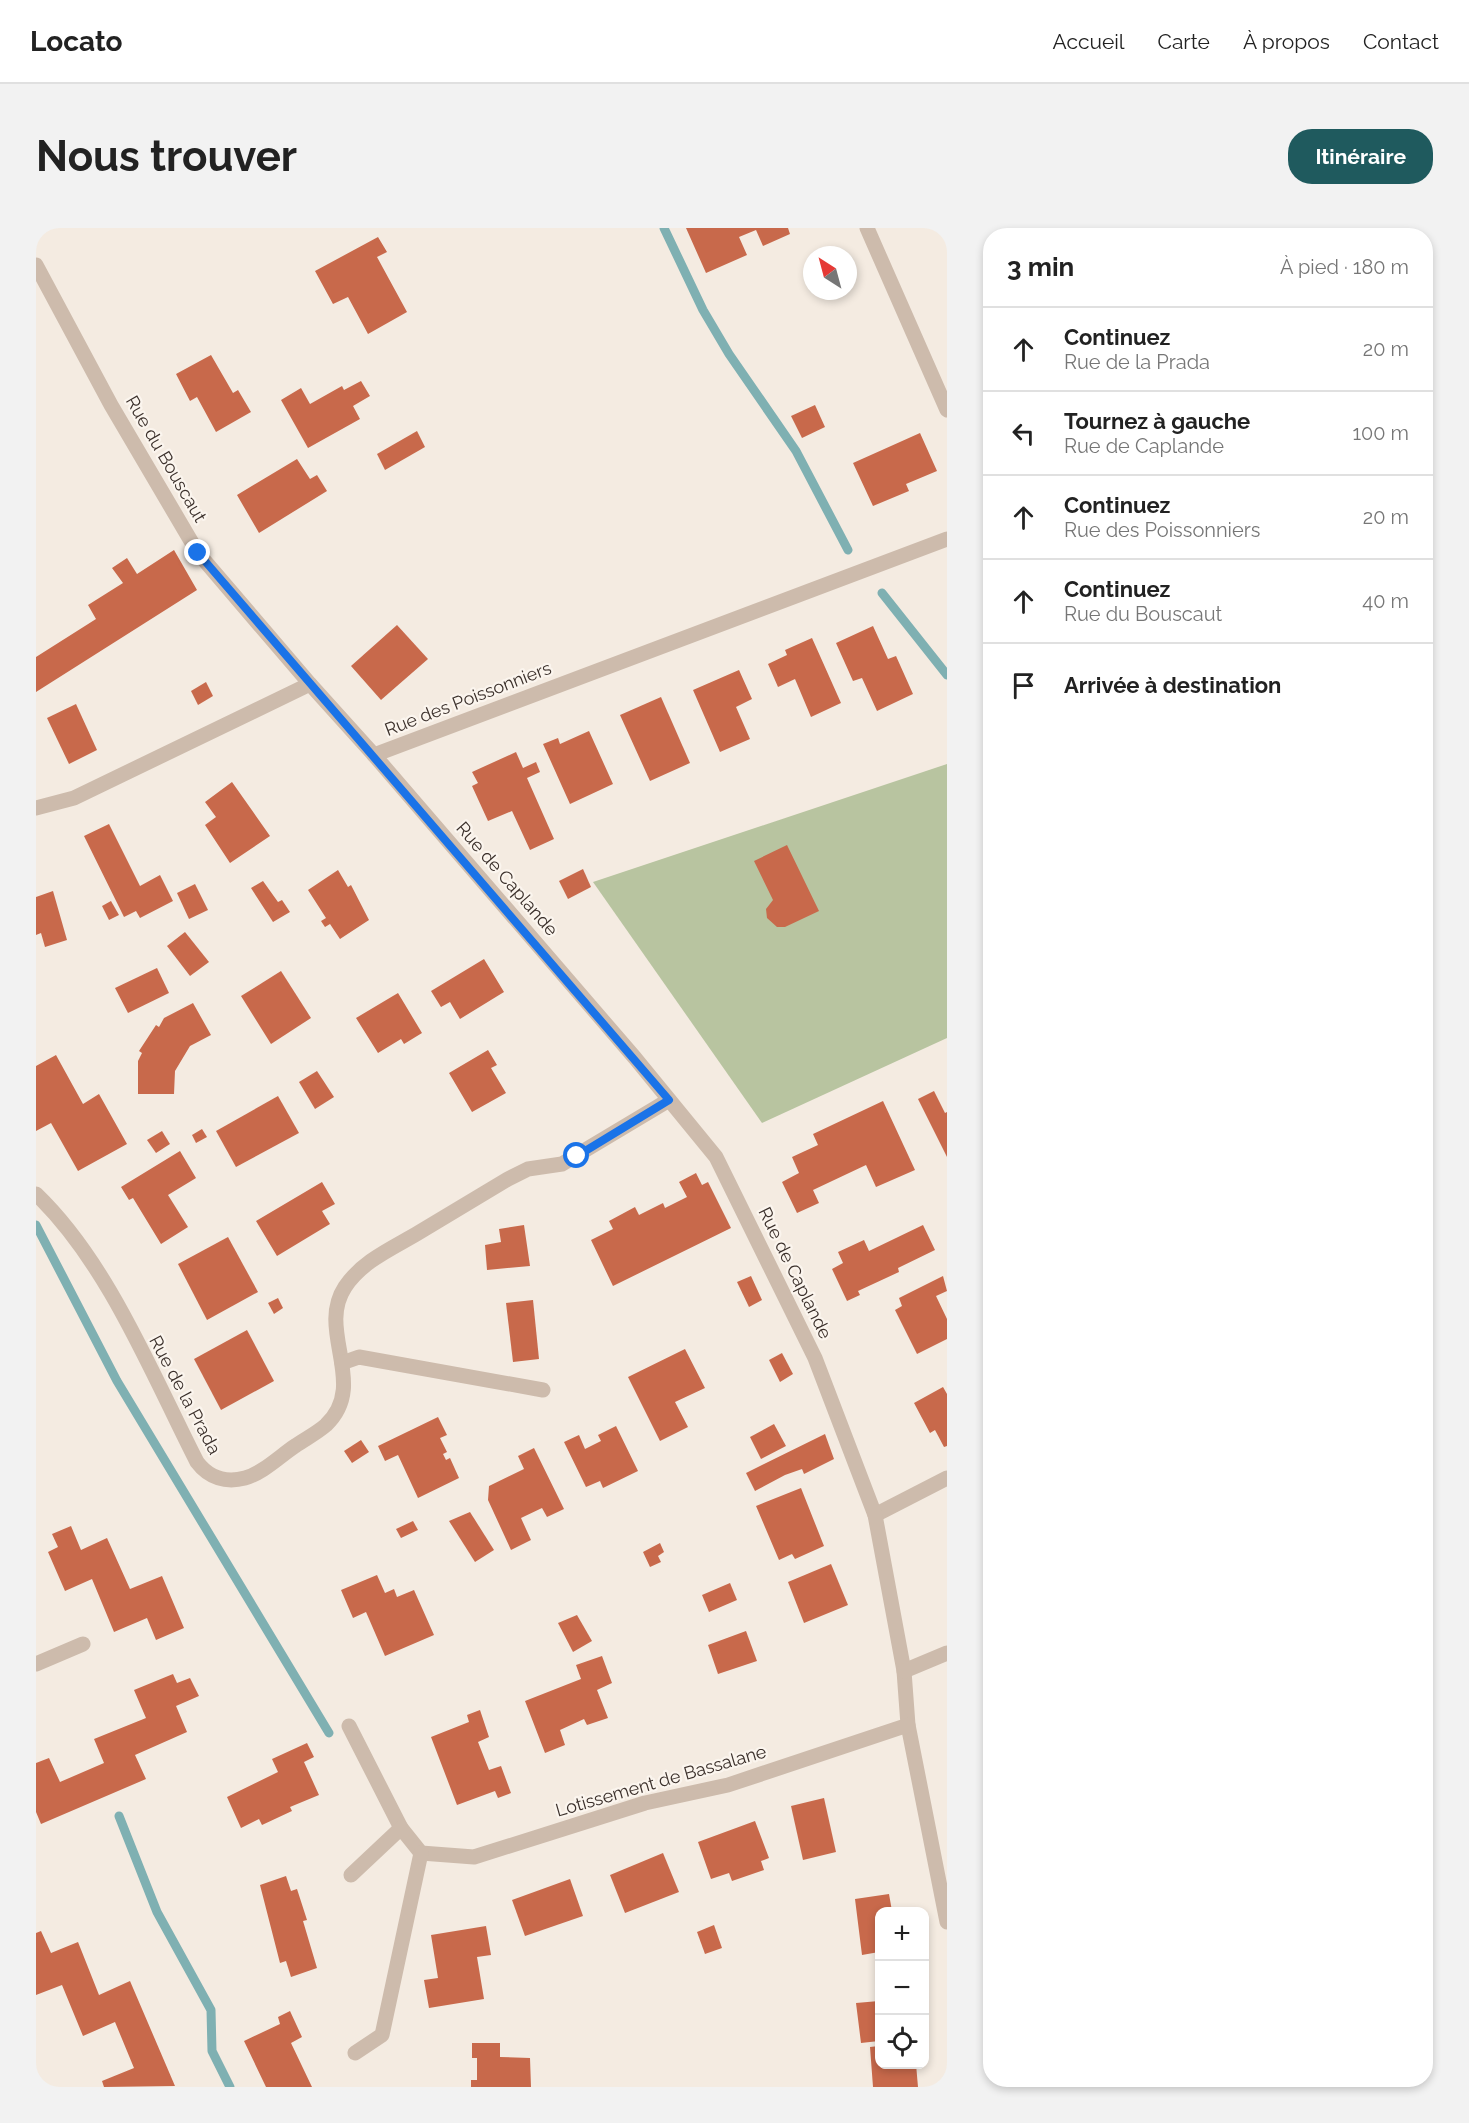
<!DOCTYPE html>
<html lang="fr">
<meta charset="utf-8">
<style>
body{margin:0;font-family:Raleway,sans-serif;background:#f2f2f2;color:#222}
.controls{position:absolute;right:18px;bottom:18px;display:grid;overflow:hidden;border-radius:12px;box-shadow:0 3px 9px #0003}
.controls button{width:54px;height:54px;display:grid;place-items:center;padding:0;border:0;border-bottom:2px solid #e0e0e0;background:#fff;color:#222;font:30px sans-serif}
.compass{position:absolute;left:767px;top:18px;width:54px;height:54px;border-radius:50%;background:#fff;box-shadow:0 3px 9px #0003;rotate:324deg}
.stop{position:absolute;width:18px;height:18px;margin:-14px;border:4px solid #1a73e8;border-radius:50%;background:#fff}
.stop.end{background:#1a73e8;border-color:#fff;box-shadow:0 2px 6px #0008}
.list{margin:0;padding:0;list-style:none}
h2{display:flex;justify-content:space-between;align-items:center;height:78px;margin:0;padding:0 24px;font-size:26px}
h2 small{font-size:20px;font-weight:400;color:#767676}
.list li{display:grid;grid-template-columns:39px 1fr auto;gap:18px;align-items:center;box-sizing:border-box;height:84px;padding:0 24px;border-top:2px solid #e0e0e0}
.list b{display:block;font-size:22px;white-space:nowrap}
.list p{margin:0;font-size:20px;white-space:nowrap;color:#767676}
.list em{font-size:20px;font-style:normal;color:#767676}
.icon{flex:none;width:33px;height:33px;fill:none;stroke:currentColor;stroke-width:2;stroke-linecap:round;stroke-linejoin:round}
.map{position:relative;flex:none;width:911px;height:1859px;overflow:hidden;border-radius:24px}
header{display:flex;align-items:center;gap:36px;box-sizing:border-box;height:84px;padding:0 30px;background:#fff;border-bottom:2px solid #e0e0e0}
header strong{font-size:28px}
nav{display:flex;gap:33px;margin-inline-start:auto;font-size:21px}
.intro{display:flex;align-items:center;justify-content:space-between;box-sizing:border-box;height:144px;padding:0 36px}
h1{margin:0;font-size:42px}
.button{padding:15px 27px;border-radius:24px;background:#1f5a5e;color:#fff;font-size:21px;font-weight:700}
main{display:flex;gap:36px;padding:0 36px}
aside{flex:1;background:#fff;border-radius:24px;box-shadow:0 3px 9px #0003}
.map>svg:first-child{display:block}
.green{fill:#b8c4a0}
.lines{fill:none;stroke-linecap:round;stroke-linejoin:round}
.stream{stroke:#7fb0b2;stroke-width:9}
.building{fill:#c8694b}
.lane{stroke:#cdbbac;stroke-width:15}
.street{stroke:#cdbbac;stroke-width:15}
.route{stroke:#1a73e8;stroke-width:8}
.labels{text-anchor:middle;stroke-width:4.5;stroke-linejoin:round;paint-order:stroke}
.street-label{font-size:18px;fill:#3b302b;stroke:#fbf5ee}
</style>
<header>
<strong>Locato</strong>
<nav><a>Accueil</a><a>Carte</a><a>À propos</a><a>Contact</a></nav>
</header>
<div class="intro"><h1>Nous trouver</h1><a class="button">Itinéraire</a></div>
<main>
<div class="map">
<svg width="911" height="1859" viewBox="0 0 911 1859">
<rect width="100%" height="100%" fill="#f4ebe1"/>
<path class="green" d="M 911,536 L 911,810 L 726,895 L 557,654 Z"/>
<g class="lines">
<g class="stream">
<path d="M 628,0 L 667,82 L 693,126 L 760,223 L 812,322"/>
<path d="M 846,365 L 911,447"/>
<path d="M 0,997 L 81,1153 L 293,1505"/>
<path d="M 83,1588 L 121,1684 L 175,1782 L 176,1823 L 194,1859"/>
</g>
</g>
<g class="building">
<path d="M 650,0 L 752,0 L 754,6 L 727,18 L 720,2 L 703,9 L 711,27 L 670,45 Z"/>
<path d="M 342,9 L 351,24 L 341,29 L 371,84 L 332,106 L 312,69 L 297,76 L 279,43 Z"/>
<path d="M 175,127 L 197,165 L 202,162 L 215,184 L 180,204 L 161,169 L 154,173 L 140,146 Z"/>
<path d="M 325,153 L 334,168 L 317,178 L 324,191 L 272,220 L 245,172 L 265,160 L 274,176 L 306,158 L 308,162 Z"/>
<path d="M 779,177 L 789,199 L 766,210 L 755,188 Z"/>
<path d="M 381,203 L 389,219 L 349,242 L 341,226 Z"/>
<path d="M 884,205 L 901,243 L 870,256 L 873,263 L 837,278 L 817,235 Z"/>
<path d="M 261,231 L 274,251 L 281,247 L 291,263 L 223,305 L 201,267 Z"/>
<path d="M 138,322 L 161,362 L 0,464 L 0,429 L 60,391 L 52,377 L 87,355 L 76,340 L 91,330 L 101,346 Z"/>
<path d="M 361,397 L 392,431 L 345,472 L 315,438 Z"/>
<path d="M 837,398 L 852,431 L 860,428 L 877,466 L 841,483 L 826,450 L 817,453 L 800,415 Z"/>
<path d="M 776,410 L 805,475 L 775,489 L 759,451 L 742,459 L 732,436 L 751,427 L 749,422 Z"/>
<path d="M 703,442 L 716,471 L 700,479 L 714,511 L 684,524 L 657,462 Z"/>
<path d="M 170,454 L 177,468 L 162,477 L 155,463 Z"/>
<path d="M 625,469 L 654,535 L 614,553 L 584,487 Z"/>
<path d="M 40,476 L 61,522 L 33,536 L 11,490 Z"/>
<path d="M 553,503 L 577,556 L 534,576 L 507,516 L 522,510 L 524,516 Z"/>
<path d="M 480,524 L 487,540 L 500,534 L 504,544 L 491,550 L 518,611 L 494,622 L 476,583 L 452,593 L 436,558 L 442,555 L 436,544 Z"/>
<path d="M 196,554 L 234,608 L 194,635 L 169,597 L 180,589 L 169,574 Z"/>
<path d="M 73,596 L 104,658 L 124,647 L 137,673 L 104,690 L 100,683 L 88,689 L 48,608 Z"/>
<path d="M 751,617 L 783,683 L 749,699 L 741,699 L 731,690 L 730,681 L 737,672 L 718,633 Z"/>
<path d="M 547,641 L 555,659 L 532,671 L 523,653 Z"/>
<path d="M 302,642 L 312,659 L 315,657 L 333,692 L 304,711 L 294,696 L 289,699 L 285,693 L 290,690 L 272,662 Z"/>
<path d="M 227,653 L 242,674 L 246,672 L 254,684 L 237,694 L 215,660 Z"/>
<path d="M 159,656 L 172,682 L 153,691 L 141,665 Z"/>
<path d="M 17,663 L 31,712 L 9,719 L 5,705 L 0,707 L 0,669 Z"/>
<path d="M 75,673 L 83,687 L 73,692 L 66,678 Z"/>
<path d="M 149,704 L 173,734 L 154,748 L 131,718 Z"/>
<path d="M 448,731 L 468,764 L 424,791 L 414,774 L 405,779 L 395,763 Z"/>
<path d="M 121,740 L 133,765 L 92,785 L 79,760 Z"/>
<path d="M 245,743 L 275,790 L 235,816 L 205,768 Z"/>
<path d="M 362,765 L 386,805 L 368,816 L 365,811 L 342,825 L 320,790 Z"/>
<path d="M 157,775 L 175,807 L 154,818 L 139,843 L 138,866 L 102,866 L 102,833 L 106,825 L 103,823 L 120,797 L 123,799 L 128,790 Z"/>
<path d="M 452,822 L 461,837 L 455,840 L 470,865 L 436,884 L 413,845 Z"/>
<path d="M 20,827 L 47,876 L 63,866 L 91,916 L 42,943 L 15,895 L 0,903 L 0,838 Z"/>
<path d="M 281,843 L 298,869 L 279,881 L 263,854 Z"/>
<path d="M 898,863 L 909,885 L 911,884 L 911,929 L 882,871 Z"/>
<path d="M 242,868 L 263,905 L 200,939 L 180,903 Z"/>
<path d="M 847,873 L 879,942 L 840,959 L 830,937 L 777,962 L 783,975 L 761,985 L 746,954 L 763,945 L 756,929 L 782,917 L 777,906 Z"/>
<path d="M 166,901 L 171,909 L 160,915 L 156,907 Z"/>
<path d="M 126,903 L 134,916 L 120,925 L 111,912 Z"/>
<path d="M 144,923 L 160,950 L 132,967 L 152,999 L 125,1016 L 97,970 L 93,972 L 85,959 Z"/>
<path d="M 660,945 L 666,957 L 672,954 L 695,1000 L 577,1058 L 555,1012 L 577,1001 L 573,993 L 599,979 L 603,987 L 627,975 L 629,980 L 651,969 L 643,954 Z"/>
<path d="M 286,954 L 299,976 L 286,983 L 294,996 L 241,1028 L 220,993 Z"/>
<path d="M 488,997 L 494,1038 L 451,1042 L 449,1017 L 465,1014 L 463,1001 Z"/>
<path d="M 887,997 L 899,1022 L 862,1040 L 863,1044 L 822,1063 L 824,1067 L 811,1073 L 796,1041 L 807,1035 L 802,1024 L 828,1012 L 833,1023 Z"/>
<path d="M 192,1009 L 222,1064 L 171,1092 L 142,1036 Z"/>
<path d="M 715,1048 L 726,1072 L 713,1079 L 701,1054 Z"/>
<path d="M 907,1048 L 911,1063 L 900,1068 L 911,1091 L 911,1111 L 881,1126 L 859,1082 L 866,1078 L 863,1070 Z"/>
<path d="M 242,1070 L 247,1080 L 238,1086 L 232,1075 Z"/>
<path d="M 497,1072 L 503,1131 L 477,1134 L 470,1075 Z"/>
<path d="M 211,1102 L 238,1153 L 185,1182 L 158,1131 Z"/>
<path d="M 649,1121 L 669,1160 L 639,1174 L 652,1199 L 624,1213 L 592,1149 Z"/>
<path d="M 746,1125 L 757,1146 L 744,1154 L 733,1132 Z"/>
<path d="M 907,1159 L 911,1166 L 911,1218 L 908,1219 L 899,1202 L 894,1205 L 878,1175 Z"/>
<path d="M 402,1189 L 411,1207 L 404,1210 L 411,1224 L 407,1226 L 410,1232 L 414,1230 L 423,1250 L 382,1270 L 362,1227 L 349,1233 L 342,1218 Z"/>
<path d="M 738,1196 L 750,1218 L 725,1231 L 714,1209 Z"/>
<path d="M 580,1198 L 602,1243 L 567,1260 L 564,1253 L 550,1259 L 528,1214 L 543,1207 L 549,1221 L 565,1213 L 562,1207 Z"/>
<path d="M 789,1206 L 798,1231 L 768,1246 L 766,1241 L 749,1247 L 719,1263 L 710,1245 Z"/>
<path d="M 325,1212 L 333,1224 L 316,1235 L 308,1223 Z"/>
<path d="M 498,1220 L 528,1281 L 511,1289 L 506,1280 L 485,1290 L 495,1312 L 475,1322 L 452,1272 L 453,1258 L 488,1241 L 482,1228 Z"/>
<path d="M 765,1260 L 788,1318 L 759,1331 L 756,1326 L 743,1332 L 720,1278 Z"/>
<path d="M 434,1284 L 458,1322 L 439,1334 L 413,1293 Z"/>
<path d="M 377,1293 L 382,1302 L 365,1310 L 360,1301 Z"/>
<path d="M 35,1298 L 45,1322 L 71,1310 L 94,1361 L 126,1348 L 148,1400 L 120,1412 L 111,1390 L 78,1404 L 56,1351 L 29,1363 L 12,1324 L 22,1319 L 16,1306 Z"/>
<path d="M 624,1315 L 628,1324 L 622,1328 L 625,1334 L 614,1339 L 607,1324 Z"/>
<path d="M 795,1336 L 812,1377 L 768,1395 L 752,1354 Z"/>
<path d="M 341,1347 L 349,1365 L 358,1361 L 361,1369 L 378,1362 L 398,1407 L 349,1428 L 330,1384 L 317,1390 L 305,1362 Z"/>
<path d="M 694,1355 L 701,1372 L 673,1384 L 666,1367 Z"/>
<path d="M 541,1387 L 556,1413 L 537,1424 L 522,1395 Z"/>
<path d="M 710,1403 L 721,1433 L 682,1446 L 672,1417 Z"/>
<path d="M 566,1428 L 576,1455 L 561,1462 L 572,1490 L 551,1497 L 548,1491 L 524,1502 L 529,1517 L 509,1525 L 489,1473 L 545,1451 L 540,1437 Z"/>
<path d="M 137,1446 L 141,1455 L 154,1450 L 163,1468 L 140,1478 L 151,1504 L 99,1527 L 110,1551 L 5,1596 L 0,1584 L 0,1535 L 13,1530 L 24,1554 L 68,1535 L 58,1511 L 110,1490 L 98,1462 Z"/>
<path d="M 444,1482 L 453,1509 L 442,1514 L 453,1542 L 465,1538 L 475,1565 L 462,1570 L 459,1563 L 421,1577 L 395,1509 L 433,1494 L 431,1487 Z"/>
<path d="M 271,1515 L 278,1529 L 268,1534 L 283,1567 L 254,1579 L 256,1583 L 226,1597 L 223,1591 L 205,1600 L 191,1569 L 242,1544 L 236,1531 Z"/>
<path d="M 788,1570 L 800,1624 L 767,1632 L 755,1578 Z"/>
<path d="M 719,1593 L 733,1630 L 725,1633 L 728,1642 L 696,1653 L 693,1645 L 675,1651 L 662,1614 Z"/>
<path d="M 627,1625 L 643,1664 L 589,1685 L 574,1647 Z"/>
<path d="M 250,1648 L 255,1663 L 261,1661 L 271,1692 L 267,1693 L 281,1740 L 255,1749 L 250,1733 L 244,1735 L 224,1657 Z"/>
<path d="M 534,1651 L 547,1688 L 489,1708 L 476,1672 Z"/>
<path d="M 853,1666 L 856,1683 L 843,1683 L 843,1724 L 826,1727 L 819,1671 Z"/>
<path d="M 678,1697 L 686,1720 L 669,1726 L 661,1704 Z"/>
<path d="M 450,1698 L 455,1727 L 441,1729 L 448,1771 L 393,1780 L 388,1752 L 402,1750 L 395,1707 Z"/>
<path d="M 5,1703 L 15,1725 L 42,1714 L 63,1767 L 94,1753 L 139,1858 L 68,1859 L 66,1853 L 98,1840 L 79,1794 L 47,1808 L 26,1757 L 0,1767 L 0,1705 Z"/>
<path d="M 843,1773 L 843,1813 L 825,1815 L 820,1775 Z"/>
<path d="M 254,1783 L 266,1809 L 255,1815 L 276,1859 L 230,1859 L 208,1813 L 244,1796 L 242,1789 Z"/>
<path d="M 436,1815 L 464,1815 L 464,1829 L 494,1830 L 495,1859 L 435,1859 L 435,1852 L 441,1852 L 441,1830 L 436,1830 Z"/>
<path d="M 843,1818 L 844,1836 L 880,1836 L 882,1859 L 837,1859 L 834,1819 Z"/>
</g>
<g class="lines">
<g class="lane">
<path d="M 831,0 L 911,182"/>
<path d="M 839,1287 L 911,1250"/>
</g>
<g class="street">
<path d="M 0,37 L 75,177 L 162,325 L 274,456"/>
<path d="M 338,527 L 599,830 L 680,929 L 779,1130 L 839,1287 L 868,1443 L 872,1497 L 911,1694"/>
<path d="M 0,580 L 38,570 L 274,456 L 338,527 L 911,311"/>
<path d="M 0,966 C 72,1035 116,1146 161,1234 C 173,1250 190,1255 209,1250 C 227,1245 244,1228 259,1218 C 269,1211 281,1205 290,1197 C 333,1156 280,1103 309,1059 C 326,1033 357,1020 382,1005 C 412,987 442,969 472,951 L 492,941 L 526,936 L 633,872"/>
<path d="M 306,1135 L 323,1129 L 507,1162"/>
<path d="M 0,1436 L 47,1416"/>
<path d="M 868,1443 L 911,1425"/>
<path d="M 313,1498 L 365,1600"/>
<path d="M 315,1647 L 365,1600 L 385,1625 L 438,1629 L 609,1575 L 692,1557 L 872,1497"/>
<path d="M 319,1825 L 346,1807 L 385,1625"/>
</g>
</g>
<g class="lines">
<path class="route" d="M 162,325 L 633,872 L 541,928"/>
</g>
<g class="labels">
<g class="street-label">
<text transform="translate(130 231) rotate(60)" y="6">Rue du Bouscaut</text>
<text transform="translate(432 471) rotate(-21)" y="6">Rue des Poissonniers</text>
<text transform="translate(471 651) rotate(49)" y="6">Rue de Caplande</text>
<text transform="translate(759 1045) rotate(64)" y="6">Rue de Caplande</text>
<text transform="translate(149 1167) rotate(62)" y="6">Rue de la Prada</text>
<text transform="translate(625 1553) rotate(-16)" y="6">Lotissement de Bassalane</text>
</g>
</g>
</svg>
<div class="controls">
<button>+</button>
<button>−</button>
<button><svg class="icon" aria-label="locate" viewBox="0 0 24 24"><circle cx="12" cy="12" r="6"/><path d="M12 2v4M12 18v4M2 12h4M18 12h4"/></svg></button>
</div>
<svg class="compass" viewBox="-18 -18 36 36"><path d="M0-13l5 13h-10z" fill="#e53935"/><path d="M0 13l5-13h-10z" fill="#767676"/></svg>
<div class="stop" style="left:541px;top:928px"></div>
<div class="stop end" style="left:162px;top:325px"></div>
</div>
<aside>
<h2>3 min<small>À pied · 180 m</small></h2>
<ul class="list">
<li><svg class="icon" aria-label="ahead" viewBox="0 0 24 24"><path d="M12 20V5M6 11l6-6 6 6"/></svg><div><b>Continuez</b><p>Rue de la Prada</p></div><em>20 m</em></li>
<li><svg class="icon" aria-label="left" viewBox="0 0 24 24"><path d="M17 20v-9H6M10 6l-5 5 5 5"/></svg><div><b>Tournez à gauche</b><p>Rue de Caplande</p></div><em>100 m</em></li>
<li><svg class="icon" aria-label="ahead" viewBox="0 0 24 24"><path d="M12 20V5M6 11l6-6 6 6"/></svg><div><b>Continuez</b><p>Rue des Poissonniers</p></div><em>20 m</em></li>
<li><svg class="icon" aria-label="ahead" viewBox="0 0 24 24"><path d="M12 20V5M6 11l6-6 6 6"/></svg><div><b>Continuez</b><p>Rue du Bouscaut</p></div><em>40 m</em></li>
<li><svg class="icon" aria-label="arrive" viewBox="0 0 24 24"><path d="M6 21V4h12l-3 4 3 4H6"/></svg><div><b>Arrivée à destination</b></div></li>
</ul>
</aside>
</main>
